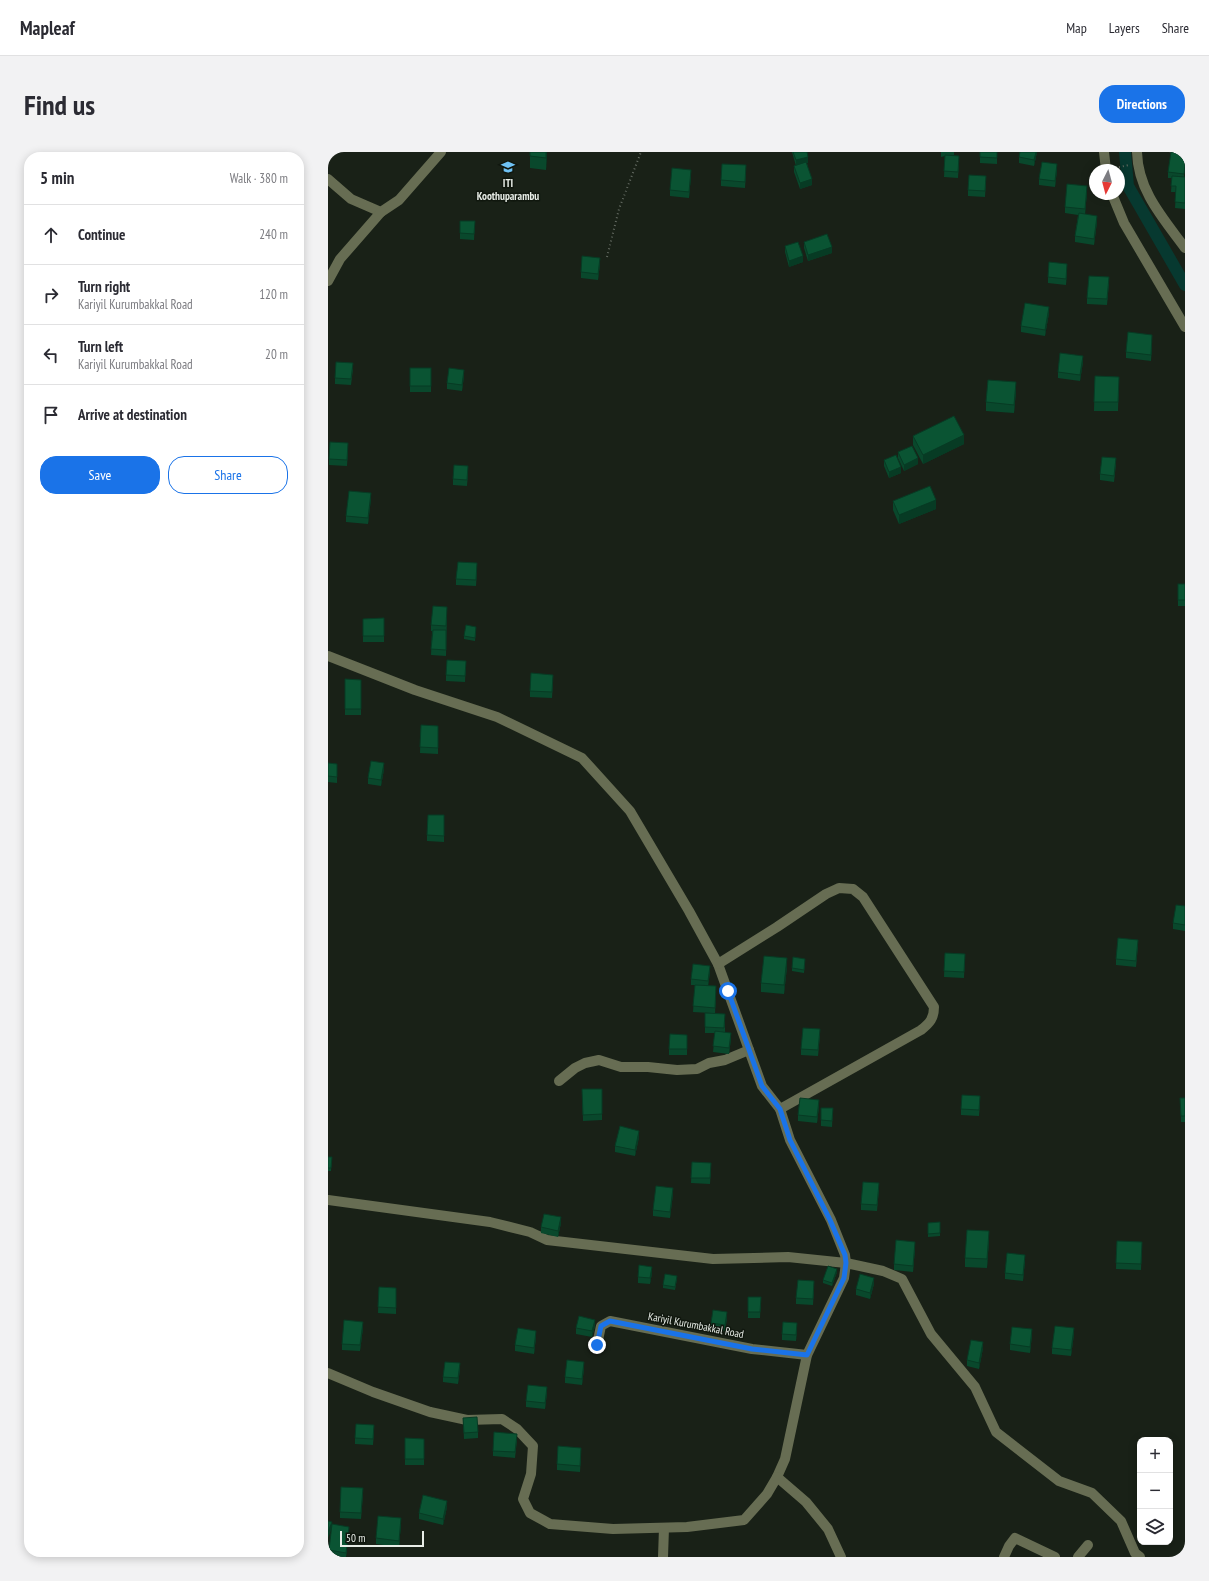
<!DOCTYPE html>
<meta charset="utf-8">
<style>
body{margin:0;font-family:"PT Sans Narrow",sans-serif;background:#f2f2f3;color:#2b2b33}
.controls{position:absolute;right:12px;bottom:12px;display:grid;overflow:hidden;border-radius:8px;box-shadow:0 2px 10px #0003}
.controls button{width:36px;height:36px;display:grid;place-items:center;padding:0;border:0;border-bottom:1px solid #e1e1e2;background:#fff;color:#2b2b33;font:20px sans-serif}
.compass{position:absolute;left:761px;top:12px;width:36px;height:36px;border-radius:50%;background:#fff;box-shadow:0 2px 10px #0003;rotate:186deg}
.scale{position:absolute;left:12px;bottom:10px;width:84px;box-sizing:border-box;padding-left:4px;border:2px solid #e8ede7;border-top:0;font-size:11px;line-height:14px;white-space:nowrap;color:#e8ede7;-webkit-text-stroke:3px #10170e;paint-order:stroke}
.stop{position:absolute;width:12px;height:12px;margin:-9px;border:3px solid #1a73e8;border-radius:50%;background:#fff}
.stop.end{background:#1a73e8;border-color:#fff;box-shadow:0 1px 4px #0008}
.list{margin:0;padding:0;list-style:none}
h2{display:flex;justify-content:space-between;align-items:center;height:52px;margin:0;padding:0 16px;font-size:17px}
h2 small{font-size:13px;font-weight:400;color:#7c7c81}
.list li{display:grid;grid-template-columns:26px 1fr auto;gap:12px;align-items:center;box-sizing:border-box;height:60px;padding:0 16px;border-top:1px solid #e1e1e2}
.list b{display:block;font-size:15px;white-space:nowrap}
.list p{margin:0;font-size:13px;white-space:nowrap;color:#7c7c81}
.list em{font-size:13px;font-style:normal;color:#7c7c81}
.actions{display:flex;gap:8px;padding:12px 16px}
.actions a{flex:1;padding:9px 0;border:1px solid #1a73e8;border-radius:16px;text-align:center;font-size:14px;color:#1a73e8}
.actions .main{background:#1a73e8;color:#fff}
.icon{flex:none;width:22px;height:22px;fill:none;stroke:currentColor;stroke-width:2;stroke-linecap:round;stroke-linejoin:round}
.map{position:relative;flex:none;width:857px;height:1405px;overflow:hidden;border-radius:16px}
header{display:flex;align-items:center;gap:24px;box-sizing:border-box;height:56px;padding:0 20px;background:#fff;border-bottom:1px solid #e1e1e2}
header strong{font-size:19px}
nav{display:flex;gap:22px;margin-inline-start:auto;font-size:14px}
.intro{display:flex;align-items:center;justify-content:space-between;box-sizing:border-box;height:96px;padding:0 24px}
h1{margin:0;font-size:28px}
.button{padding:10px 18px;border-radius:16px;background:#1a73e8;color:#fff;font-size:14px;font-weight:700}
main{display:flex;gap:24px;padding:0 24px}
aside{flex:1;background:#fff;border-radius:16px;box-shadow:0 2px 10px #0003}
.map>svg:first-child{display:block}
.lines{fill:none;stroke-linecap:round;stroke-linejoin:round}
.canal{stroke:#073930;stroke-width:12}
.path{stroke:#646b62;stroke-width:2;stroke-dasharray:1 3;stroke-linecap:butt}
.street{stroke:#676d53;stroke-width:10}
.wall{fill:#09482c}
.shaded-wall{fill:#073b24}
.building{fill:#0a5433;stroke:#073b24}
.route{stroke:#1a73e8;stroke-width:5}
.labels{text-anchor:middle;stroke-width:3;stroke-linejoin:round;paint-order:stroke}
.poi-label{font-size:11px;font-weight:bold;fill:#e8ede7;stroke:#10170e}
.street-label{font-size:11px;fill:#e8ede7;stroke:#10170e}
</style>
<header>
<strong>Mapleaf</strong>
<nav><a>Map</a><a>Layers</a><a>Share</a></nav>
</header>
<div class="intro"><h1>Find us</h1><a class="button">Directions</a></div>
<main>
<aside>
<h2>5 min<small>Walk · 380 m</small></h2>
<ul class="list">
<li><svg class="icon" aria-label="ahead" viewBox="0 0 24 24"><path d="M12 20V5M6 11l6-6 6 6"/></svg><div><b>Continue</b></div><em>240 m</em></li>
<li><svg class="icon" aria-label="right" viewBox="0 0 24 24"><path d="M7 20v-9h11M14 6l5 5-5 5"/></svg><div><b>Turn right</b><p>Kariyil Kurumbakkal Road</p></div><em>120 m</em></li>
<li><svg class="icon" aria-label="left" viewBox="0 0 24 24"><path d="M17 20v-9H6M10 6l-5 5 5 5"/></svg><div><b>Turn left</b><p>Kariyil Kurumbakkal Road</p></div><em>20 m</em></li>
<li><svg class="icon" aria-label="arrive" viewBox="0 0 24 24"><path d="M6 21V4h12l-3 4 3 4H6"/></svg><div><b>Arrive at destination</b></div></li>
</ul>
<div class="actions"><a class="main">Save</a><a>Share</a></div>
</aside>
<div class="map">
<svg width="857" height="1405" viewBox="0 0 857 1405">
<rect width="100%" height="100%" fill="#192117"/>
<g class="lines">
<path class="canal" d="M 797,0 L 800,34 L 857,133"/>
<g class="path">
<path d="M 787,16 L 801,13"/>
<path d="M 279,105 L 291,57 L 313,0"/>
</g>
<g class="street">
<path d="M 776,0 L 778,18"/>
<path d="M 809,0 C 810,39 835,66 857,96"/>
<path d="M 0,27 L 23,47 L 53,60 L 71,48 L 113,0"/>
<path d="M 784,42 L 796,71 L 857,175"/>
<path d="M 0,129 L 12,107 L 53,60"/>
<path d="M 0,504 L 87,538 L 169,565 L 254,606 L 302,659 L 361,759 L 390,812 L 434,934 L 452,957 L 462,988 L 503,1068 L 517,1103 L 518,1111 L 516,1126 L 479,1203 L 457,1307 L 449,1325 L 439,1342 L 416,1368 L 359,1375 L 285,1377 L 222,1372 L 202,1361 L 195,1347 L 203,1322 L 205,1294 L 189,1277 L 174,1267 L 139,1268 L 102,1260 L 45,1240 L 0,1221"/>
<path d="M 390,812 L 449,775 L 498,742 L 511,736 L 525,737 L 535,745 L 606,855 C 606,866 602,871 593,878 L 452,957"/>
<path d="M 231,929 L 247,916 L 257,911 L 271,908 L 293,915 L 320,915 L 349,918 L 369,917 L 381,911 L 397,908 L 421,898"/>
<path d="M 0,1048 L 162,1070 L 202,1080 L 219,1088 L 385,1107 L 460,1105 L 518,1111 L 555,1119 L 574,1127 L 603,1182 L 647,1235 L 668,1280 L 731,1329 L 764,1341 L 793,1369 L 807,1401 L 812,1405"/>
<path d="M 269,1193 L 273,1174 L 282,1169 L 424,1197 L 479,1203"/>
<path d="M 449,1325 L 478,1350 L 500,1377 L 513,1405"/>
<path d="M 335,1405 L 336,1376"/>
<path d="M 676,1405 L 681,1394 L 687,1386 L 727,1405"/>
<path d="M 750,1405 L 760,1393"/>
</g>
</g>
<g class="wall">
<path d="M 219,0 L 218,18 L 202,16 L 202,4 Z"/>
<path d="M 464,0 L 479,0 L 480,11 L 479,11 L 484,33 L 472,37 L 466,20 L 466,14 L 468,14 Z"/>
<path d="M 613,0 L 626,0 L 626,3 L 622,4 L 631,10 L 630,26 L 616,25 L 617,4 L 613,5 Z"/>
<path d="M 669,0 L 669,12 L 652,11 L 652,5 Z"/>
<path d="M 692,0 L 709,0 L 706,14 L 691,11 L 691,5 Z"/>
<path d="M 857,1 L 856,25 L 857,25 L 857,57 L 847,56 L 848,40 L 843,40 L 844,26 L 840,26 L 840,20 Z"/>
<path d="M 729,18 L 727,35 L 711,33 L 711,27 Z"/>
<path d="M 418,19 L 417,36 L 393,34 L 393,28 Z"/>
<path d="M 363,24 L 361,46 L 342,44 L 342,38 Z"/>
<path d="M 658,30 L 657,45 L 640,44 L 640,38 Z"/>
<path d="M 759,40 L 757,62 L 769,70 L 766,93 L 747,90 L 747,84 L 750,63 L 737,61 L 737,55 Z"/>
<path d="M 132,69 L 147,69 L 146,88 L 132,87 Z"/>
<path d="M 476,90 L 504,101 L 480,109 L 476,96 Z"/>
<path d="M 457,94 L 475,110 L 461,115 L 457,100 Z"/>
<path d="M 272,112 L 270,128 L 253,126 L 253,120 Z"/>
<path d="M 739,118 L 738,133 L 720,131 L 720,125 Z"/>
<path d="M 781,131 L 779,153 L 759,152 L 759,146 Z"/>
<path d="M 721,161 L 717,184 L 693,180 L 693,174 Z"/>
<path d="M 824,189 L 823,209 L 798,206 L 798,200 Z"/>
<path d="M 755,210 L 752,229 L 730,226 L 730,220 Z"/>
<rect x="82" y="216" width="21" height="24"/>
<path d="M 25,217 L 23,233 L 7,232 L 7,226 Z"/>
<path d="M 136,224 L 134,239 L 119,237 L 119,231 Z"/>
<path d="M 767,224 L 791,225 L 790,259 L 766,259 Z"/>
<path d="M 688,239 L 686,261 L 658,259 L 658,250 Z"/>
<path d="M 585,284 L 636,292 L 595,312 L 585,293 Z"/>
<path d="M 20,297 L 19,314 L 1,313 L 1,307 Z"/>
<path d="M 570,300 L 590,312 L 576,319 L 570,306 Z"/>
<path d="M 556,308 L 573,321 L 561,326 L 556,314 Z"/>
<path d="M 788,312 L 786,330 L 772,328 L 772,322 Z"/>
<path d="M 140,320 L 139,334 L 125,333 L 125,327 Z"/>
<path d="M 43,347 L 40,372 L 18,370 L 18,364 Z"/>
<path d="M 565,349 L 608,357 L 571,372 L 565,358 Z"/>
<path d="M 149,417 L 148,434 L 128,433 L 128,427 Z"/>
<rect x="850" y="432" width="7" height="22"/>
<path d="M 119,461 L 118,504 L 103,503 L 104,479 L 103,479 L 103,473 Z"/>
<path d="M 56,466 L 56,490 L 35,490 L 35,467 Z"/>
<path d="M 148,478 L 147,489 L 136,487 L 136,484 Z"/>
<path d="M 138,509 L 137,530 L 118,529 L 118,523 Z"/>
<path d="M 17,527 L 33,528 L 33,563 L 17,563 Z"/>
<path d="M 225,529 L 224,546 L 202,545 L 202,539 Z"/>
<path d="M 93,573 L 110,574 L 110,602 L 92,601 Z"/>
<path d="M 0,611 L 9,612 L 9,631 L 0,630 Z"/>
<path d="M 56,617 L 53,634 L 40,632 L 40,626 Z"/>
<path d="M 116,663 L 116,690 L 99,689 L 99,683 Z"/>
<path d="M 857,754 L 857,779 L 845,777 L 845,771 Z"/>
<path d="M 810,794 L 808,815 L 788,813 L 788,807 Z"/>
<path d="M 617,801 L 637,802 L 636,826 L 616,825 Z"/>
<path d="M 477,810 L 476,821 L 464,819 L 464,816 Z"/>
<path d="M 459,815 L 456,842 L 433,840 L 433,831 Z"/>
<path d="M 382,820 L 380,834 L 388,840 L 387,862 L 397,868 L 397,880 L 403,887 L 401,902 L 385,900 L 387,881 L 377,881 L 377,861 L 383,861 L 365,860 L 367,833 L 363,833 L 363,827 Z"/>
<path d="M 492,883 L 490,904 L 473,903 L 473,897 Z"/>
<path d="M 359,889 L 359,903 L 341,903 L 341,897 Z"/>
<path d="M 254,937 L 274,937 L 274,968 L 255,969 Z"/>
<path d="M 852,946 L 857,946 L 857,970 L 853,970 Z"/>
<path d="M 652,950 L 651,964 L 633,963 L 633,957 Z"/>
<path d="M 491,954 L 489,971 L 470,969 L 470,963 Z"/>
<path d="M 493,956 L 505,956 L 504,975 L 493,974 Z"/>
<path d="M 311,985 L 307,1004 L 287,1000 L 287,994 Z"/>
<path d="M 0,1005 L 4,1005 L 3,1019 L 0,1019 Z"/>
<path d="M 364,1010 L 383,1017 L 382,1032 L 363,1031 Z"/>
<path d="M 551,1037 L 549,1059 L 533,1058 L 533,1052 Z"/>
<path d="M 345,1042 L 342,1066 L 325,1064 L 325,1058 Z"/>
<path d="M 612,1070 L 612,1084 L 600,1085 L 600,1071 Z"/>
<path d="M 233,1071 L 230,1085 L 213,1081 L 213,1075 Z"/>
<path d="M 661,1088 L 659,1116 L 637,1115 L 637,1106 Z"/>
<path d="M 789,1089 L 814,1090 L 813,1118 L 788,1117 Z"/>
<path d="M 587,1096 L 585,1120 L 566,1118 L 566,1112 Z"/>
<path d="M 697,1109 L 695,1129 L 677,1127 L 677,1121 Z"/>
<path d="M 509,1120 L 504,1134 L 495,1131 L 495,1128 Z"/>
<path d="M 324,1121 L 322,1132 L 310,1131 L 310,1125 Z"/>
<path d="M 349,1127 L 347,1138 L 335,1136 L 335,1133 Z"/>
<path d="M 546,1132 L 542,1147 L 528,1143 L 528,1137 Z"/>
<path d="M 51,1135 L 68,1136 L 68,1162 L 50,1161 Z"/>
<path d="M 486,1135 L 485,1153 L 468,1152 L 468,1146 Z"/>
<path d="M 420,1145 L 433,1145 L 432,1166 L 420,1166 Z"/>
<path d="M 399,1166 L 397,1179 L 383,1177 L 383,1171 Z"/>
<path d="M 267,1174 L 264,1185 L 248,1182 L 248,1176 Z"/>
<path d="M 35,1176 L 32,1199 L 14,1198 L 14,1192 Z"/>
<path d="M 469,1177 L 468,1189 L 454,1188 L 454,1182 Z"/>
<path d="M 746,1182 L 743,1204 L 724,1202 L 724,1196 Z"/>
<path d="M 704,1183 L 702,1201 L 682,1198 L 682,1192 Z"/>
<path d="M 208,1185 L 206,1202 L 187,1199 L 187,1193 Z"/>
<path d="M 655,1196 L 651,1217 L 639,1214 L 639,1208 Z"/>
<path d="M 256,1216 L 254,1233 L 237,1231 L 237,1225 Z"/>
<path d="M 132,1217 L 130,1232 L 115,1230 L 115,1225 Z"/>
<path d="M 219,1241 L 217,1257 L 198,1255 L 198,1249 Z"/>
<path d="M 135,1266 L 150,1280 L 150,1286 L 136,1287 Z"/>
<path d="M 46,1279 L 45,1293 L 27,1292 L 27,1286 Z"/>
<path d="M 77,1286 L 96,1287 L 96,1313 L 77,1313 Z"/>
<path d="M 189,1288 L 187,1306 L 165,1304 L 165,1299 Z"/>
<path d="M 253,1302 L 252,1320 L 229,1318 L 229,1312 Z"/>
<path d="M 35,1342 L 33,1367 L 12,1366 L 12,1360 Z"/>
<path d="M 119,1355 L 115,1373 L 91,1367 L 91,1361 Z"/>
<path d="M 73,1372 L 71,1395 L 48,1392 L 48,1386 Z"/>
<path d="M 21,1381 L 18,1405 L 0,1405 L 1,1398 Z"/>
</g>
<g class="shaded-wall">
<path d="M 218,0 L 219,0 L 218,18 Z"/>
<path d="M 708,0 L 709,0 L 706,14 L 706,8 Z"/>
<path d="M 480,5 L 480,11 L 468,14 L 468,8 Z"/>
<path d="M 729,12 L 729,18 L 727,35 L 727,29 Z"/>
<path d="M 363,18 L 363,24 L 361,46 L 361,40 Z"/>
<path d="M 484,27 L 484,33 L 472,37 L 472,31 Z"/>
<path d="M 759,34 L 759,40 L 757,63 L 757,57 Z"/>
<path d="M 769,64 L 769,70 L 766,93 L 766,87 Z"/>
<path d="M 504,95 L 504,101 L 480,109 L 480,103 Z"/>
<path d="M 475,104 L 475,110 L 461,115 L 461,109 Z"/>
<path d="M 272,106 L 272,112 L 270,128 L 270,122 Z"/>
<path d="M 739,112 L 739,118 L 738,133 L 738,127 Z"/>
<path d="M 721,155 L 721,161 L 717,184 L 717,178 Z"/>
<path d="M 824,183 L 824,189 L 823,209 L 823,203 Z"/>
<path d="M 755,204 L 755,210 L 752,229 L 752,223 Z"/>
<path d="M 136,218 L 136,224 L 134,239 L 134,233 Z"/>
<path d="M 688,230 L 688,239 L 686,261 L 686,253 Z"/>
<path d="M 636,283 L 636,292 L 595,312 L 595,303 Z"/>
<path d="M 590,306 L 590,312 L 576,319 L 576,313 Z"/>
<path d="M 573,315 L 573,321 L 561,326 L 561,320 Z"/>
<path d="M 43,341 L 43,347 L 40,372 L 40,366 Z"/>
<path d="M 608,348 L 608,357 L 571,372 L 571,363 Z"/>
<path d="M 56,611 L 56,617 L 53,634 L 53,628 Z"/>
<path d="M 459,806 L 459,815 L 456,842 L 456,833 Z"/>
<path d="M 382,814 L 382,820 L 380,835 L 380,829 Z"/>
<path d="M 403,881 L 403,887 L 401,902 L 401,896 Z"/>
<path d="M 491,948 L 491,954 L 489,971 L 489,965 Z"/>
<path d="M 311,979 L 311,985 L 307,1004 L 307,998 Z"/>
<path d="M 345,1036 L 345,1042 L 342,1066 L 342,1060 Z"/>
<path d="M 233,1065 L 233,1071 L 230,1085 L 230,1079 Z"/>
<path d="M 661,1079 L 661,1088 L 659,1116 L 659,1107 Z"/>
<path d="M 587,1090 L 587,1096 L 585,1120 L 585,1114 Z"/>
<path d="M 697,1103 L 697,1109 L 695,1129 L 695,1123 Z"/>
<path d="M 324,1115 L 324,1121 L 322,1132 L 322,1126 Z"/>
<path d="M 509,1117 L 509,1120 L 504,1134 L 504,1131 Z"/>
<path d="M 546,1126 L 546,1132 L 542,1147 L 542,1141 Z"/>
<path d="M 399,1160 L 399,1166 L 397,1179 L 397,1173 Z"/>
<path d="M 267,1168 L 267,1174 L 264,1185 L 264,1179 Z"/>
<path d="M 35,1170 L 35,1176 L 32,1199 L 32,1193 Z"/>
<path d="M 469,1171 L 469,1177 L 468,1189 L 468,1183 Z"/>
<path d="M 746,1176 L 746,1182 L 743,1204 L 743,1198 Z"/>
<path d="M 704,1177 L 704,1183 L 702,1201 L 702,1195 Z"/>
<path d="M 208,1179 L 208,1185 L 206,1202 L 206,1196 Z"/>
<path d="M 655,1190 L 655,1196 L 651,1217 L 651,1211 Z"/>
<path d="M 256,1210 L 256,1216 L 254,1233 L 254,1227 Z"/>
<path d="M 132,1211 L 132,1217 L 130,1232 L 130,1226 Z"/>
<path d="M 219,1235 L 219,1241 L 217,1257 L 217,1251 Z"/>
<path d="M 119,1349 L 119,1355 L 115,1373 L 115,1367 Z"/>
<path d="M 73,1366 L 73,1372 L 71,1395 L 71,1389 Z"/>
<path d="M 4,1370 L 4,1376 L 0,1386 L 0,1380 Z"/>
<path d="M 21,1375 L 21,1381 L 18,1405 L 18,1401 Z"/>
</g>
<g class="building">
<path d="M 202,0 L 218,0 L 218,6 L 202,4 Z"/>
<path d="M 465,0 L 479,0 L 480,5 L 468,8 Z"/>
<path d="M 652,0 L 669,0 L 669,6 L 652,5 Z"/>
<path d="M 692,0 L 708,0 L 706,8 L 691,5 Z"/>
<path d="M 843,0 L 857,1 L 857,13 L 856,22 L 840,20 Z"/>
<path d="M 617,3 L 631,4 L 630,20 L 616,19 Z"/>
<path d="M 478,10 L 484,27 L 472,31 L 466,14 Z"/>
<path d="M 714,10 L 729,12 L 727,29 L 711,27 Z"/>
<path d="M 394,12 L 418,13 L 417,30 L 393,28 Z"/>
<path d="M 344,16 L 363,18 L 361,40 L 342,38 Z"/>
<path d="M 641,23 L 658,24 L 657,39 L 640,38 Z"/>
<path d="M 844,24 L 857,25 L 857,51 L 847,50 L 848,34 L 843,34 Z"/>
<path d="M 739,32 L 759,34 L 757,57 L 737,55 Z"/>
<path d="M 751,61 L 769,64 L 766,87 L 747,84 Z"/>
<path d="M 132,69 L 147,69 L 146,82 L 132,81 Z"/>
<path d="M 499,82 L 504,95 L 480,103 L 476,90 Z"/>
<path d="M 470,90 L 475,104 L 461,109 L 457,94 Z"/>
<path d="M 254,104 L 272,106 L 270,122 L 253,120 Z"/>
<path d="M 721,110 L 739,112 L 738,127 L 720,125 Z"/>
<path d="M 761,124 L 781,125 L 779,147 L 759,146 Z"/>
<path d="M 697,151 L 721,155 L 717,178 L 693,174 Z"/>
<path d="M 800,180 L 824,183 L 823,203 L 798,200 Z"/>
<path d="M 732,201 L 755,204 L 752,223 L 730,220 Z"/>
<path d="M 8,210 L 25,211 L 23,227 L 7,226 Z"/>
<rect x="82" y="216" width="21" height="18"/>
<path d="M 121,216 L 136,218 L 134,233 L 119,231 Z"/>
<path d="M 767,224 L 791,225 L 790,250 L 766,250 Z"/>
<path d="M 660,228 L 688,230 L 686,253 L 658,250 Z"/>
<path d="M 626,264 L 636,283 L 595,303 L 585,284 Z"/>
<path d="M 2,290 L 20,291 L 19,308 L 1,307 Z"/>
<path d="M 584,294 L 590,306 L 576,313 L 570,300 Z"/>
<path d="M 568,303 L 573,315 L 561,320 L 556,308 Z"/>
<path d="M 774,305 L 788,306 L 786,324 L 772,322 Z"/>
<path d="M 126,313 L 140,314 L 139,328 L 125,327 Z"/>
<path d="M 602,334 L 608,348 L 571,363 L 565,349 Z"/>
<path d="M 21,339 L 43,341 L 40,366 L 18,364 Z"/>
<path d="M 130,410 L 149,411 L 148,428 L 128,427 Z"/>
<rect x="850" y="432" width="7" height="16"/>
<path d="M 105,454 L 119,455 L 118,474 L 103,473 Z"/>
<path d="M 56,466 L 56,484 L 35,484 L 35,467 Z"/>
<path d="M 138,473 L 148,475 L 147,486 L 136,484 Z"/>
<path d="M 105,478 L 118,478 L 118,498 L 103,497 Z"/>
<path d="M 119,508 L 138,509 L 137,524 L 118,523 Z"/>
<path d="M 203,521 L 225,523 L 224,540 L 202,539 Z"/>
<path d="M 17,527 L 33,528 L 33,557 L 17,557 Z"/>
<path d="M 93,573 L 110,574 L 110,596 L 92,595 Z"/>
<path d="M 43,609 L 56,611 L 53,628 L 40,626 Z"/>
<path d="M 0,611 L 9,612 L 9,625 L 0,624 Z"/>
<path d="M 100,663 L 116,663 L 116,684 L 99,683 Z"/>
<path d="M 848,753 L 857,754 L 857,773 L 845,771 Z"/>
<path d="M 790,786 L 810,788 L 808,809 L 788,807 Z"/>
<path d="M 617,801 L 637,802 L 636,820 L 616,819 Z"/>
<path d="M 436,804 L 459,806 L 456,833 L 433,831 Z"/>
<path d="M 465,805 L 477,807 L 476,818 L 464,816 Z"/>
<path d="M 365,812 L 382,814 L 380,829 L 363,827 Z"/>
<path d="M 367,833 L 388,834 L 387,856 L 365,854 Z"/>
<path d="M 377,861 L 397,862 L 396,876 L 377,875 Z"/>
<path d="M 475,876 L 492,877 L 490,898 L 473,897 Z"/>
<path d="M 387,879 L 403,881 L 401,896 L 385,894 Z"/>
<path d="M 342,882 L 359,883 L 359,897 L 341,897 Z"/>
<path d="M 254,937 L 274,937 L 274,962 L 255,963 Z"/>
<path d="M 634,943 L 652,944 L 651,958 L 633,957 Z"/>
<path d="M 472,946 L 491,948 L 489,965 L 470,963 Z"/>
<path d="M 852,946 L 857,946 L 857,964 L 853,964 Z"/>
<path d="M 493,956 L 505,956 L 504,969 L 493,968 Z"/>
<path d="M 292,974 L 311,979 L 307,998 L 287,994 Z"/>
<path d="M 0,1005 L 4,1005 L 3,1016 L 0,1016 Z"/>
<path d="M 364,1010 L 383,1011 L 382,1026 L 363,1026 Z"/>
<path d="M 535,1030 L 551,1031 L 549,1053 L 533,1052 Z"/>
<path d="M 328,1034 L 345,1036 L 342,1060 L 325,1058 Z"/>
<path d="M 216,1062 L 233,1065 L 230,1079 L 213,1075 Z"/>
<path d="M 612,1070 L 612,1081 L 600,1082 L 600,1071 Z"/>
<path d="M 639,1078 L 661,1079 L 659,1107 L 637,1106 Z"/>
<path d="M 568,1088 L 587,1090 L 585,1114 L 566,1112 Z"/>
<path d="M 789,1089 L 814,1090 L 813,1112 L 788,1111 Z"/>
<path d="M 679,1101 L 697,1103 L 695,1123 L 677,1121 Z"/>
<path d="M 311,1113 L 324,1115 L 322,1126 L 310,1125 Z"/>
<path d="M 500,1114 L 509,1117 L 504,1131 L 495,1128 Z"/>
<path d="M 337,1122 L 349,1124 L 347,1135 L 335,1133 Z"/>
<path d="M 532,1122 L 546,1126 L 542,1141 L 528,1137 Z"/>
<path d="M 470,1128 L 486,1129 L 485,1147 L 468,1146 Z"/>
<path d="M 51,1135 L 68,1136 L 68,1156 L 50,1155 Z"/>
<path d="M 420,1145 L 433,1145 L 432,1160 L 420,1160 Z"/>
<path d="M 385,1158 L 399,1160 L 397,1173 L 383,1171 Z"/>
<path d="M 251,1164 L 267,1168 L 264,1179 L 248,1176 Z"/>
<path d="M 16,1168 L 35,1170 L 32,1193 L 14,1192 Z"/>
<path d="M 455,1170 L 469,1171 L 468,1183 L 454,1182 Z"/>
<path d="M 727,1174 L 746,1176 L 743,1198 L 724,1196 Z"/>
<path d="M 684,1175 L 704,1177 L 702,1195 L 682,1192 Z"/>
<path d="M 190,1176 L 208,1179 L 206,1196 L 187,1193 Z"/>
<path d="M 643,1188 L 655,1190 L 651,1211 L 639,1208 Z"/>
<path d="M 239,1208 L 256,1210 L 254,1227 L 237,1225 Z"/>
<path d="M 117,1210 L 132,1211 L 130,1226 L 115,1225 Z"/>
<path d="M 200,1233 L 219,1235 L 217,1251 L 198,1249 Z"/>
<path d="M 149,1265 L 150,1280 L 136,1281 L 135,1266 Z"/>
<path d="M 28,1272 L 46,1273 L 45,1287 L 27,1286 Z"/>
<path d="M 166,1280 L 189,1282 L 187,1300 L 165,1299 Z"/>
<path d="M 77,1286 L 96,1287 L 96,1307 L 77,1307 Z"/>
<path d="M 230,1294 L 253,1296 L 252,1314 L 229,1312 Z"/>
<path d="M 13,1335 L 35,1336 L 33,1361 L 12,1360 Z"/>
<path d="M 95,1343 L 119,1349 L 115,1367 L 91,1361 Z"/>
<path d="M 50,1364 L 73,1366 L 71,1389 L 48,1386 Z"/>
<path d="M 0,1369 L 4,1370 L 0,1380 Z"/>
<path d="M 4,1372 L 21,1375 L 18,1401 L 1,1398 Z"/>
<path d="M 0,1402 L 9,1405 L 0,1405 Z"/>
</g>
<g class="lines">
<path class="route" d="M 269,1193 L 273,1174 L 282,1169 L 424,1197 L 479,1203 L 516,1126 L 518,1111 L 517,1103 L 502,1068 L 462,988 L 452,957 L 434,934 L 400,839"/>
</g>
<defs>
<g id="university-bare" transform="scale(1.08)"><path d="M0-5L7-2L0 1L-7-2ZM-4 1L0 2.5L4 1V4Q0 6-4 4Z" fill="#6fc2f4" stroke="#10170e" stroke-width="2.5" paint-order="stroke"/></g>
</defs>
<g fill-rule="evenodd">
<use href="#university-bare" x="180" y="15"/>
</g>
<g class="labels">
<g class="poi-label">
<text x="180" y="35">ITI<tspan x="180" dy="13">Koothuparambu</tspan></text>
</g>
<g class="street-label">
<text transform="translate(368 1173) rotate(11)" y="4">Kariyil Kurumbakkal Road</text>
</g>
</g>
</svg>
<div class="controls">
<button>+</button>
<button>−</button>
<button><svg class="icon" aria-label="layers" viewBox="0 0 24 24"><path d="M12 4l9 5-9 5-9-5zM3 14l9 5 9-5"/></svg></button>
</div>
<svg class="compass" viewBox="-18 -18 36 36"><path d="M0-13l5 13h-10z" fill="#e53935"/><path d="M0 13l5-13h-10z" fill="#7c7c81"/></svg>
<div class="scale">50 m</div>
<div class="stop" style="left:400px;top:839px"></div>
<div class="stop end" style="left:269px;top:1193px"></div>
</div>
</main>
